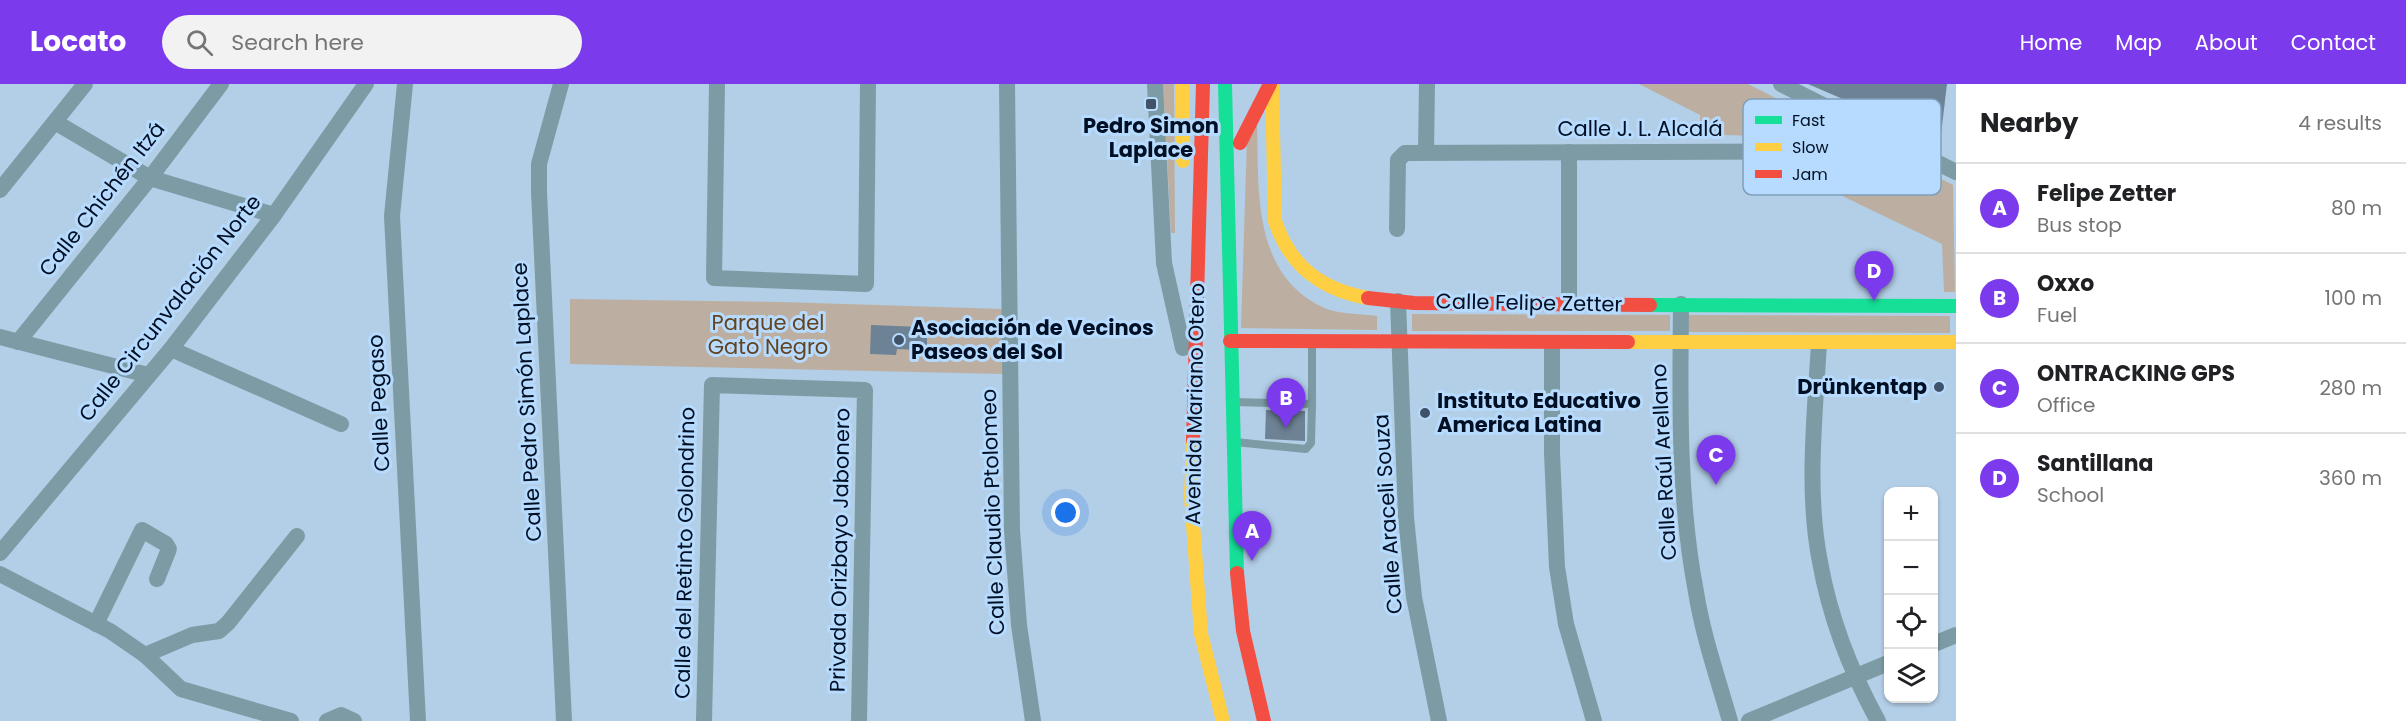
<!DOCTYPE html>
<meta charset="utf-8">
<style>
body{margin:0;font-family:Poppins,sans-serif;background:#f2f2f2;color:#202124}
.controls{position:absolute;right:18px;bottom:18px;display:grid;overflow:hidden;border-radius:12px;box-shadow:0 2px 4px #0004}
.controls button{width:54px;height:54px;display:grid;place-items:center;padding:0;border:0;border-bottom:2px solid #e0e0e0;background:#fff;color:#202124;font:30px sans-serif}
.you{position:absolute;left:1066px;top:429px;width:21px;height:21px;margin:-15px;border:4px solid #fff;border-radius:50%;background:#1a73e8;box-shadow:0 0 0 9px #1a73e833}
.badge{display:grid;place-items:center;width:39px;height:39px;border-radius:50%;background:#7c3aed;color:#fff;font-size:20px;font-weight:700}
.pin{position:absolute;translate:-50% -50px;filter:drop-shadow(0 2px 3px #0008)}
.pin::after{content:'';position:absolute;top:32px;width:21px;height:18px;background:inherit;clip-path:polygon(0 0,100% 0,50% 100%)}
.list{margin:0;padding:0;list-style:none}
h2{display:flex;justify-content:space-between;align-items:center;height:78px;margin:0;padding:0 24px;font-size:26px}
h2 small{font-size:20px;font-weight:400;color:#757577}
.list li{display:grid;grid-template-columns:39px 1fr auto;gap:18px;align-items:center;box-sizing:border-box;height:90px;padding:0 24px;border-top:2px solid #e0e0e0}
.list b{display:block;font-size:22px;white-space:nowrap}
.list p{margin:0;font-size:20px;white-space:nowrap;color:#757577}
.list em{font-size:20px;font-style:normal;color:#757577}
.icon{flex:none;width:33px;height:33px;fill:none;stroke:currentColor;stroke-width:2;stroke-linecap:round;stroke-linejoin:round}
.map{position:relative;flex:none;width:1956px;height:637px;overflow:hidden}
header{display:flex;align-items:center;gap:36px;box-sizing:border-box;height:84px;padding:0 30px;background:#7c3aed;color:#fff}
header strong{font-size:28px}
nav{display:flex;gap:33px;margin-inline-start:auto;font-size:21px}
.search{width:420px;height:54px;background:#f2f2f2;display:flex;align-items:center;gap:15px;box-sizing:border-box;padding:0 21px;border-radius:33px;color:#757577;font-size:22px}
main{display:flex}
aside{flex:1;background:#fff}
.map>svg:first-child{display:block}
.green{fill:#bcafa1}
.building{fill:#6d8294}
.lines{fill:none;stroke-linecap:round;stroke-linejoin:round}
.lane{stroke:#7d9ba4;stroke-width:8}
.street{stroke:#7d9ba4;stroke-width:16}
.fast{stroke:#16e098;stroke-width:14}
.slow{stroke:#ffcf43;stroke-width:14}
.jam{stroke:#f24e42;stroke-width:14}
.poi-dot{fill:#3f5268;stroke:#b6dbfe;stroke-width:2}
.labels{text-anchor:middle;stroke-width:6;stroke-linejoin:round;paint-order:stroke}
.poi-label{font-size:21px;font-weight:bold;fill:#000f23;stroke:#b6dbfe;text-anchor:start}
.street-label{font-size:21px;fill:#000f23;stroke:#b6dbfe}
.park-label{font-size:21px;fill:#63431f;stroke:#b6dbfe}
.key{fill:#b6dbfe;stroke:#7f9ebc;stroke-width:1.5}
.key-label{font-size:16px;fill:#000f23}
</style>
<header>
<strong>Locato</strong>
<div class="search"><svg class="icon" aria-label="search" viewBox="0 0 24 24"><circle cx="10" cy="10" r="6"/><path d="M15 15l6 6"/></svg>Search here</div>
<nav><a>Home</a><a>Map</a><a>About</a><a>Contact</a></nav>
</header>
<main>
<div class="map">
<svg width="1956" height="637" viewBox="0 0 1956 637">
<rect width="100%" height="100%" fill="#b3cee7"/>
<g class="green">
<path d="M 1163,0 L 1174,0 L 1175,149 L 1171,149 Z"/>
<path d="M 1639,0 L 1748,0 L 1858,56 L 1700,50 L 1700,31 Z"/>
<path d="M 1257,39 C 1259,106 1251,193 1327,225 C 1341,230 1362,230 1377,232 L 1377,246 L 1241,244 L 1247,54 Z"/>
<path d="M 1907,77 L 1953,101 L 1955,208 L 1944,208 L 1942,160 L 1774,79 Z"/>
<path d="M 570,215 L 782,218 L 1002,225 L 1004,290 L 570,280 Z"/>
<path d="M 1412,230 L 1670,231 L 1670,247 L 1412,247 Z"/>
<path d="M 1688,231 L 1950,232 L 1950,249 L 1688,248 Z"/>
</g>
<g class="building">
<path d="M 1808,0 L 1947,0 L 1941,50 L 1889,35 Z"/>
<path d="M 871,241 L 920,243 L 927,249 L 927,262 L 918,266 L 897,265 L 896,271 L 870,270 Z"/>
<path d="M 1266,326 L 1305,327 L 1305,357 L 1265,355 Z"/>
</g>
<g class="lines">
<g class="lane">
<path d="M 1234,318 L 1312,320 L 1311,359 L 1306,365 L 1235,358"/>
<path d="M 1312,320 L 1312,260"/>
</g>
<g class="street">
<path d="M 405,0 L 392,132 L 418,637"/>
<path d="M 561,0 L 539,80 L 539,108 L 564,637"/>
<path d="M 717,0 L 714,194 L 866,200 L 868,0"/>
<path d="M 1007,0 L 1012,446 L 1019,541 L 1033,637"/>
<path d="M 1155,0 L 1164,179 L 1183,264"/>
<path d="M 1781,0 L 1956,88"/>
<path d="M 55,38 L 150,94 L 274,131"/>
<path d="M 1426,68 L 1427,0"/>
<path d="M 0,106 L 85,0"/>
<path d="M 1397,145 L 1398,76 L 1405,69 L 1918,67"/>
<path d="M 1398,217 L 1406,433 L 1414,513 L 1439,637"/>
<path d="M 1681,220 C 1680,316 1678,414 1696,508 C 1703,552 1718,595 1730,637"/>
<path d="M 1569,221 L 1569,68"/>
<path d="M 0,253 L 148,291"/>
<path d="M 18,258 L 150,94 L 221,0"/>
<path d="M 1552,259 L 1552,369 L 1557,483 L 1566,540 L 1594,637"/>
<path d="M 1819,259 C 1815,331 1806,407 1820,478 C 1830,534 1851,588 1878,637"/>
<path d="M 171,265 L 341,340"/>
<path d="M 0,469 L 171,265 L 274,131 L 366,0"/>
<path d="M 0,490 L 110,547 L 145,571 L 181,605 L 291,637"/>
<path d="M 96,540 L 142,446 L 166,460 L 169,465 L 157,495"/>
<path d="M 1934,560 L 1956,551"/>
<path d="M 145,571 L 192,551 L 219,547 L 228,539 L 297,452"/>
<path d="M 327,637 L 341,631 L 354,637"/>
<path d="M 704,637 L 712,301 L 865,306 L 859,637"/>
<path d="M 1749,637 L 1888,579"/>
</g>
<g class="fast">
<path d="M 1225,0 L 1237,489"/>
<path d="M 1650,221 L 1956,222"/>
</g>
<g class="slow">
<path d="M 1183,0 L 1183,77"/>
<path d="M 1272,0 L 1275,137 C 1290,183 1322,206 1368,214"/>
<path d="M 1628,258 L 1956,258"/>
<path d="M 1193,356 L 1191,412 L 1201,550 L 1223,637"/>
</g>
<g class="jam">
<path d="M 1240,59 L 1270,0"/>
<path d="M 1368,214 L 1414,219 L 1650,221"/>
<path d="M 1230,257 L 1628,258"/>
<path d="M 1193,356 L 1203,0"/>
<path d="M 1237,489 L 1243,547 L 1264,637"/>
</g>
</g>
<g class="poi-dot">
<rect x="1145" y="14" width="12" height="12" rx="3"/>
<circle cx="899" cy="256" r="6"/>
<circle cx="1939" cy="303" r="6"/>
<circle cx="1425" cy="329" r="6"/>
</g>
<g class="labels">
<g class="poi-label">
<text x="1151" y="49" text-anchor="middle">Pedro Simon<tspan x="1151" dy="24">Laplace</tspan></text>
<text x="911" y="251">Asociación de Vecinos<tspan x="911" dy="24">Paseos del Sol</tspan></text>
<text x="1927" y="310" text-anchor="end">Drünkentap</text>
<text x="1437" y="324">Instituto Educativo<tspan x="1437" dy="24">America Latina</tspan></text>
</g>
<g class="street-label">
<text x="1640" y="52">Calle J. L. Alcalá</text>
<text transform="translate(102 115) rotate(-52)" y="7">Calle Chichén Itzá</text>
<text transform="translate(1529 219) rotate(1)" y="7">Calle Felipe Zetter</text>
<text transform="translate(170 224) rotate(-52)" y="7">Calle Circunvalación Norte</text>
<text transform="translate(527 318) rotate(-93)" y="7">Calle Pedro Simón Laplace</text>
<text transform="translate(379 319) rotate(-93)" y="7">Calle Pegaso</text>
<text transform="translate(1195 320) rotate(-89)" y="7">Avenida Mariano Otero</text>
<text transform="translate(1664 378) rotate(-93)" y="7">Calle Raúl Arellano</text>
<text transform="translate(993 428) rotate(-92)" y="7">Calle Claudio Ptolomeo</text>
<text transform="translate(1388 430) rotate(-94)" y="7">Calle Araceli Souza</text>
<text transform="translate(840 466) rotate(-89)" y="7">Privada Orizbayo Jabonero</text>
<text transform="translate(685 469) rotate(-89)" y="7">Calle del Retinto Golondrino</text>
</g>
<g class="park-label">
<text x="768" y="246">Parque del<tspan x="768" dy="24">Gato Negro</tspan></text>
</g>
</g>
<rect x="1743" y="15" width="198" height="96" rx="9" class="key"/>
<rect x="1755" y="32" width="27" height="8" fill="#16e098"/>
<rect x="1755" y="59" width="27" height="8" fill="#ffcf43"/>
<rect x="1755" y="86" width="27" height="8" fill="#f24e42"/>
<g class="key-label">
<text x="1792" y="42">Fast</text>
<text x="1792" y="69">Slow</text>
<text x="1792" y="96">Jam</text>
</g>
</svg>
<div class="controls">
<button>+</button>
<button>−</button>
<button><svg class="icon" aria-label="locate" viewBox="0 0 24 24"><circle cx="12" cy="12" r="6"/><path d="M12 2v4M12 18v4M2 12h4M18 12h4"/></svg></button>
<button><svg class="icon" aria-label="layers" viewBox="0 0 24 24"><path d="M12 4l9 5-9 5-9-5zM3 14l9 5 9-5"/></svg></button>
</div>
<div class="you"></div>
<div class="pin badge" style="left:1252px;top:477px">A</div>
<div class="pin badge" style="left:1286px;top:344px">B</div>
<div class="pin badge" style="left:1716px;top:401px">C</div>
<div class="pin badge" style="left:1874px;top:217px">D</div>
</div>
<aside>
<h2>Nearby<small>4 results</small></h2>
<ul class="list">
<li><span class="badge">A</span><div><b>Felipe Zetter</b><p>Bus stop</p></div><em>80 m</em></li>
<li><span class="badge">B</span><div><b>Oxxo</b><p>Fuel</p></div><em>100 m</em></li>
<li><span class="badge">C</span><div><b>ONTRACKING GPS</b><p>Office</p></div><em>280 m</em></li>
<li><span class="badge">D</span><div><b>Santillana</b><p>School</p></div><em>360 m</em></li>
</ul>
</aside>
</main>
